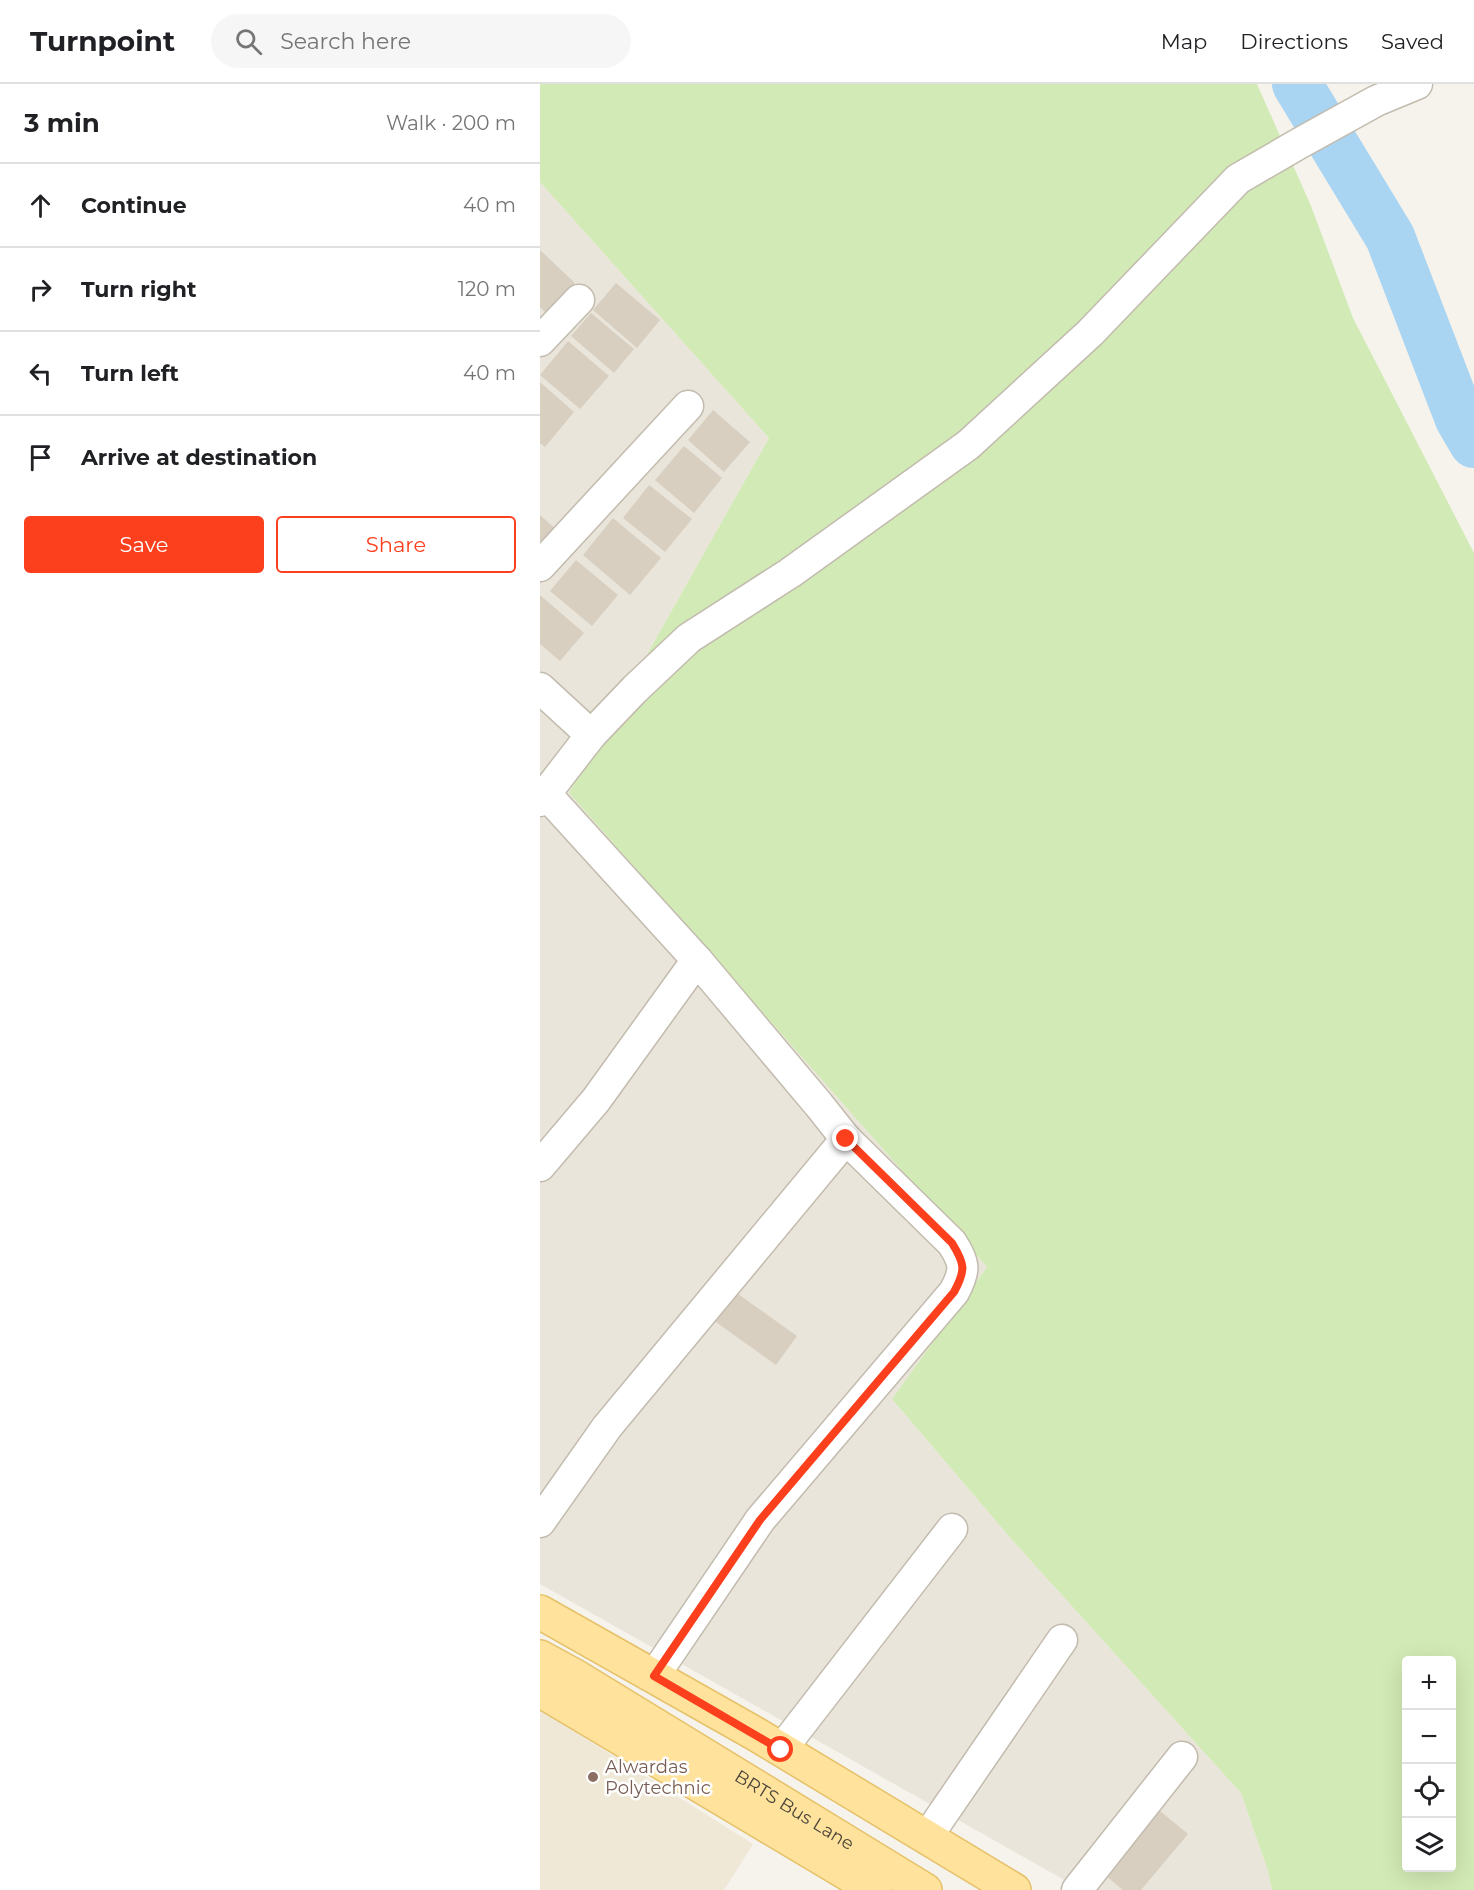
<!DOCTYPE html>
<meta charset="utf-8">
<style>
body{margin:0;font-family:Montserrat,sans-serif;background:#f6f6f6;color:#202124}
.controls{position:absolute;right:18px;bottom:18px;display:grid;overflow:hidden;border-radius:6px;box-shadow:0 6px 24px #0002}
.controls button{width:54px;height:54px;display:grid;place-items:center;padding:0;border:0;border-bottom:2px solid #e0e0e0;background:#fff;color:#202124;font:30px sans-serif}
.stop{position:absolute;width:18px;height:18px;margin:-14px;border:4px solid #fc3f1d;border-radius:50%;background:#fff}
.stop.end{background:#fc3f1d;border-color:#fff;box-shadow:0 2px 6px #0008}
.list{margin:0;padding:0;list-style:none}
h2{display:flex;justify-content:space-between;align-items:center;height:78px;margin:0;padding:0 24px;font-size:26px}
h2 small{font-size:20px;font-weight:400;color:#757577}
.list li{display:grid;grid-template-columns:39px 1fr auto;gap:18px;align-items:center;box-sizing:border-box;height:84px;padding:0 24px;border-top:2px solid #e0e0e0}
.list b{display:block;font-size:22px;white-space:nowrap}
.list em{font-size:20px;font-style:normal;color:#757577}
.actions{display:flex;gap:12px;padding:18px 24px}
.actions a{flex:1;padding:14px 0;border:2px solid #fc3f1d;border-radius:6px;text-align:center;font-size:21px;color:#fc3f1d}
.actions .main{background:#fc3f1d;color:#fff}
.icon{flex:none;width:33px;height:33px;fill:none;stroke:currentColor;stroke-width:2;stroke-linecap:round;stroke-linejoin:round}
.map{position:relative;flex:none;width:934px;height:1806px;overflow:hidden}
header{display:flex;align-items:center;gap:36px;box-sizing:border-box;height:84px;padding:0 30px;background:#fff;border-bottom:2px solid #e0e0e0}
header strong{font-size:28px}
nav{display:flex;gap:33px;margin-inline-start:auto;font-size:21px}
.search{width:420px;height:54px;background:#f6f6f6;display:flex;align-items:center;gap:15px;box-sizing:border-box;padding:0 21px;border-radius:33px;color:#757577;font-size:22px}
main{display:flex}
aside{flex:1;background:#fff}
.map>svg:first-child{display:block}
.residential{fill:#eae5da}
.education{fill:#efe8d6}
.green{fill:#d2eab5;fill-rule:evenodd}
.lines{fill:none;stroke-linecap:round;stroke-linejoin:round}
.river{stroke:#a9d4f2;stroke-width:50}
.building{fill:#d8cfc1}
.minor-casing{stroke:#c2bbae;stroke-width:33}
.major-casing{stroke:#e6c16a;stroke-width:36}
.minor{stroke:#fff;stroke-width:30}
.major{stroke:#ffe39c;stroke-width:33}
.route{stroke:#fc3f1d;stroke-width:8}
.education-dot{fill:#8d6e63;stroke:#fff;stroke-width:2}
.labels{text-anchor:middle;stroke-width:5;stroke-linejoin:round;paint-order:stroke}
.education-label{font-size:18px;fill:#785e54;stroke:#fff;text-anchor:start}
.street-label{font-size:18px;fill:#4b4439;stroke:#fff}
</style>
<header>
<strong>Turnpoint</strong>
<div class="search"><svg class="icon" aria-label="search" viewBox="0 0 24 24"><circle cx="10" cy="10" r="6"/><path d="M15 15l6 6"/></svg>Search here</div>
<nav><a>Map</a><a>Directions</a><a>Saved</a></nav>
</header>
<main>
<aside>
<h2>3 min<small>Walk · 200 m</small></h2>
<ul class="list">
<li><svg class="icon" aria-label="ahead" viewBox="0 0 24 24"><path d="M12 20V5M6 11l6-6 6 6"/></svg><div><b>Continue</b></div><em>40 m</em></li>
<li><svg class="icon" aria-label="right" viewBox="0 0 24 24"><path d="M7 20v-9h11M14 6l5 5-5 5"/></svg><div><b>Turn right</b></div><em>120 m</em></li>
<li><svg class="icon" aria-label="left" viewBox="0 0 24 24"><path d="M17 20v-9H6M10 6l-5 5 5 5"/></svg><div><b>Turn left</b></div><em>40 m</em></li>
<li><svg class="icon" aria-label="arrive" viewBox="0 0 24 24"><path d="M6 21V4h12l-3 4 3 4H6"/></svg><div><b>Arrive at destination</b></div></li>
</ul>
<div class="actions"><a class="main">Save</a><a>Share</a></div>
</aside>
<div class="map">
<svg width="934" height="1806" viewBox="0 0 934 1806">
<rect width="100%" height="100%" fill="#f6f3ec"/>
<path class="residential" d="M 0,98 L 229,354 L 29,709 L 447,1183 L 352,1315 L 473,1457 L 701,1709 L 728,1787 L 732,1806 L 542,1806 L 0,1500 Z"/>
<path class="education" d="M 0,1626 L 213,1760 L 184,1806 L 0,1806 Z"/>
<path class="green" d="M 0,0 L 717,0 L 771,122 L 813,234 L 934,469 L 934,1806 L 732,1806 L 728,1787 L 701,1709 L 473,1457 L 352,1315 L 447,1183 L 29,709 L 229,354 L 0,98 ZM 866,1576 L 912,1576 L 912,1784 L 866,1784 Z"/>
<g class="lines">
<path class="river" d="M 757,0 L 850,153 L 920,335 L 934,359"/>
</g>
<g class="building">
<path d="M 0,166 L 35,199 L 6,229 L 0,223 Z"/>
<path d="M 76,199 L 120,236 L 97,264 L 53,226 Z"/>
<path d="M 51,229 L 94,265 L 74,289 L 31,252 Z"/>
<path d="M 28,257 L 69,292 L 40,325 L 0,291 Z"/>
<path d="M 0,298 L 34,328 L 5,363 L 0,359 Z"/>
<path d="M 173,326 L 210,358 L 184,388 L 148,356 Z"/>
<path d="M 144,362 L 182,394 L 154,429 L 115,396 Z"/>
<path d="M 109,401 L 152,435 L 125,468 L 83,434 Z"/>
<path d="M 0,431 L 19,448 L 0,469 Z"/>
<path d="M 73,434 L 121,474 L 90,511 L 43,471 Z"/>
<path d="M 36,476 L 78,511 L 52,542 L 10,507 Z"/>
<path d="M 0,511 L 44,549 L 20,577 L 0,560 Z"/>
<path d="M 194,1207 L 257,1252 L 236,1281 L 173,1236 Z"/>
<path d="M 614,1722 L 648,1750 L 601,1806 L 583,1806 L 560,1787 Z"/>
</g>
<g class="lines">
<g class="minor-casing">
<g id="minor">
<path d="M 0,257 L 39,216"/>
<path d="M 0,482 L 148,322"/>
<path d="M 0,604 L 51,651"/>
<path d="M 5,709 L 157,876 L 279,1021 L 306,1055 L 412,1159 C 425,1179 426,1186 414,1208 L 220,1436 L 114,1592"/>
<path d="M 0,717 L 51,651 L 95,605 L 149,554 L 250,489 L 428,361 L 550,249 L 698,95 L 760,59 L 836,17 L 877,0"/>
<path d="M 0,1082 L 56,1016 L 157,876"/>
<path d="M 0,1438 L 67,1343 L 306,1055"/>
<path d="M 241,1666 L 412,1445"/>
<path d="M 387,1753 L 522,1556"/>
<path d="M 537,1806 L 642,1673"/>
</g>
</g>
<g class="major-casing">
<g id="major">
<path d="M 0,1528 L 214,1649 L 474,1806"/>
<path id="s1" d="M 0,1573 L 35,1592 L 385,1806"/>
<path d="M 0,1606 L 335,1806"/>
</g>
</g>
<use href="#minor" class="minor"/>
<use href="#major" class="major"/>
</g>
<g class="lines">
<path class="route" d="M 241,1666 L 114,1592 L 220,1436 L 414,1208 C 426,1186 425,1180 412,1159 L 306,1055"/>
</g>
<circle class="education-dot" cx="53" cy="1693" r="6"/>
<g class="labels">
<g class="education-label">
<text x="65" y="1689">Alwardas<tspan x="65" dy="21">Polytechnic</tspan></text>
</g>
<g class="street-label">
<text dy="6" stroke="none"><textPath href="#s1" startOffset="297">BRTS Bus Lane</textPath></text>
</g>
</g>
</svg>
<div class="controls">
<button>+</button>
<button>−</button>
<button><svg class="icon" aria-label="locate" viewBox="0 0 24 24"><circle cx="12" cy="12" r="6"/><path d="M12 2v4M12 18v4M2 12h4M18 12h4"/></svg></button>
<button><svg class="icon" aria-label="layers" viewBox="0 0 24 24"><path d="M12 4l9 5-9 5-9-5zM3 14l9 5 9-5"/></svg></button>
</div>
<div class="stop" style="left:241px;top:1666px"></div>
<div class="stop end" style="left:306px;top:1055px"></div>
</div>
</main>
